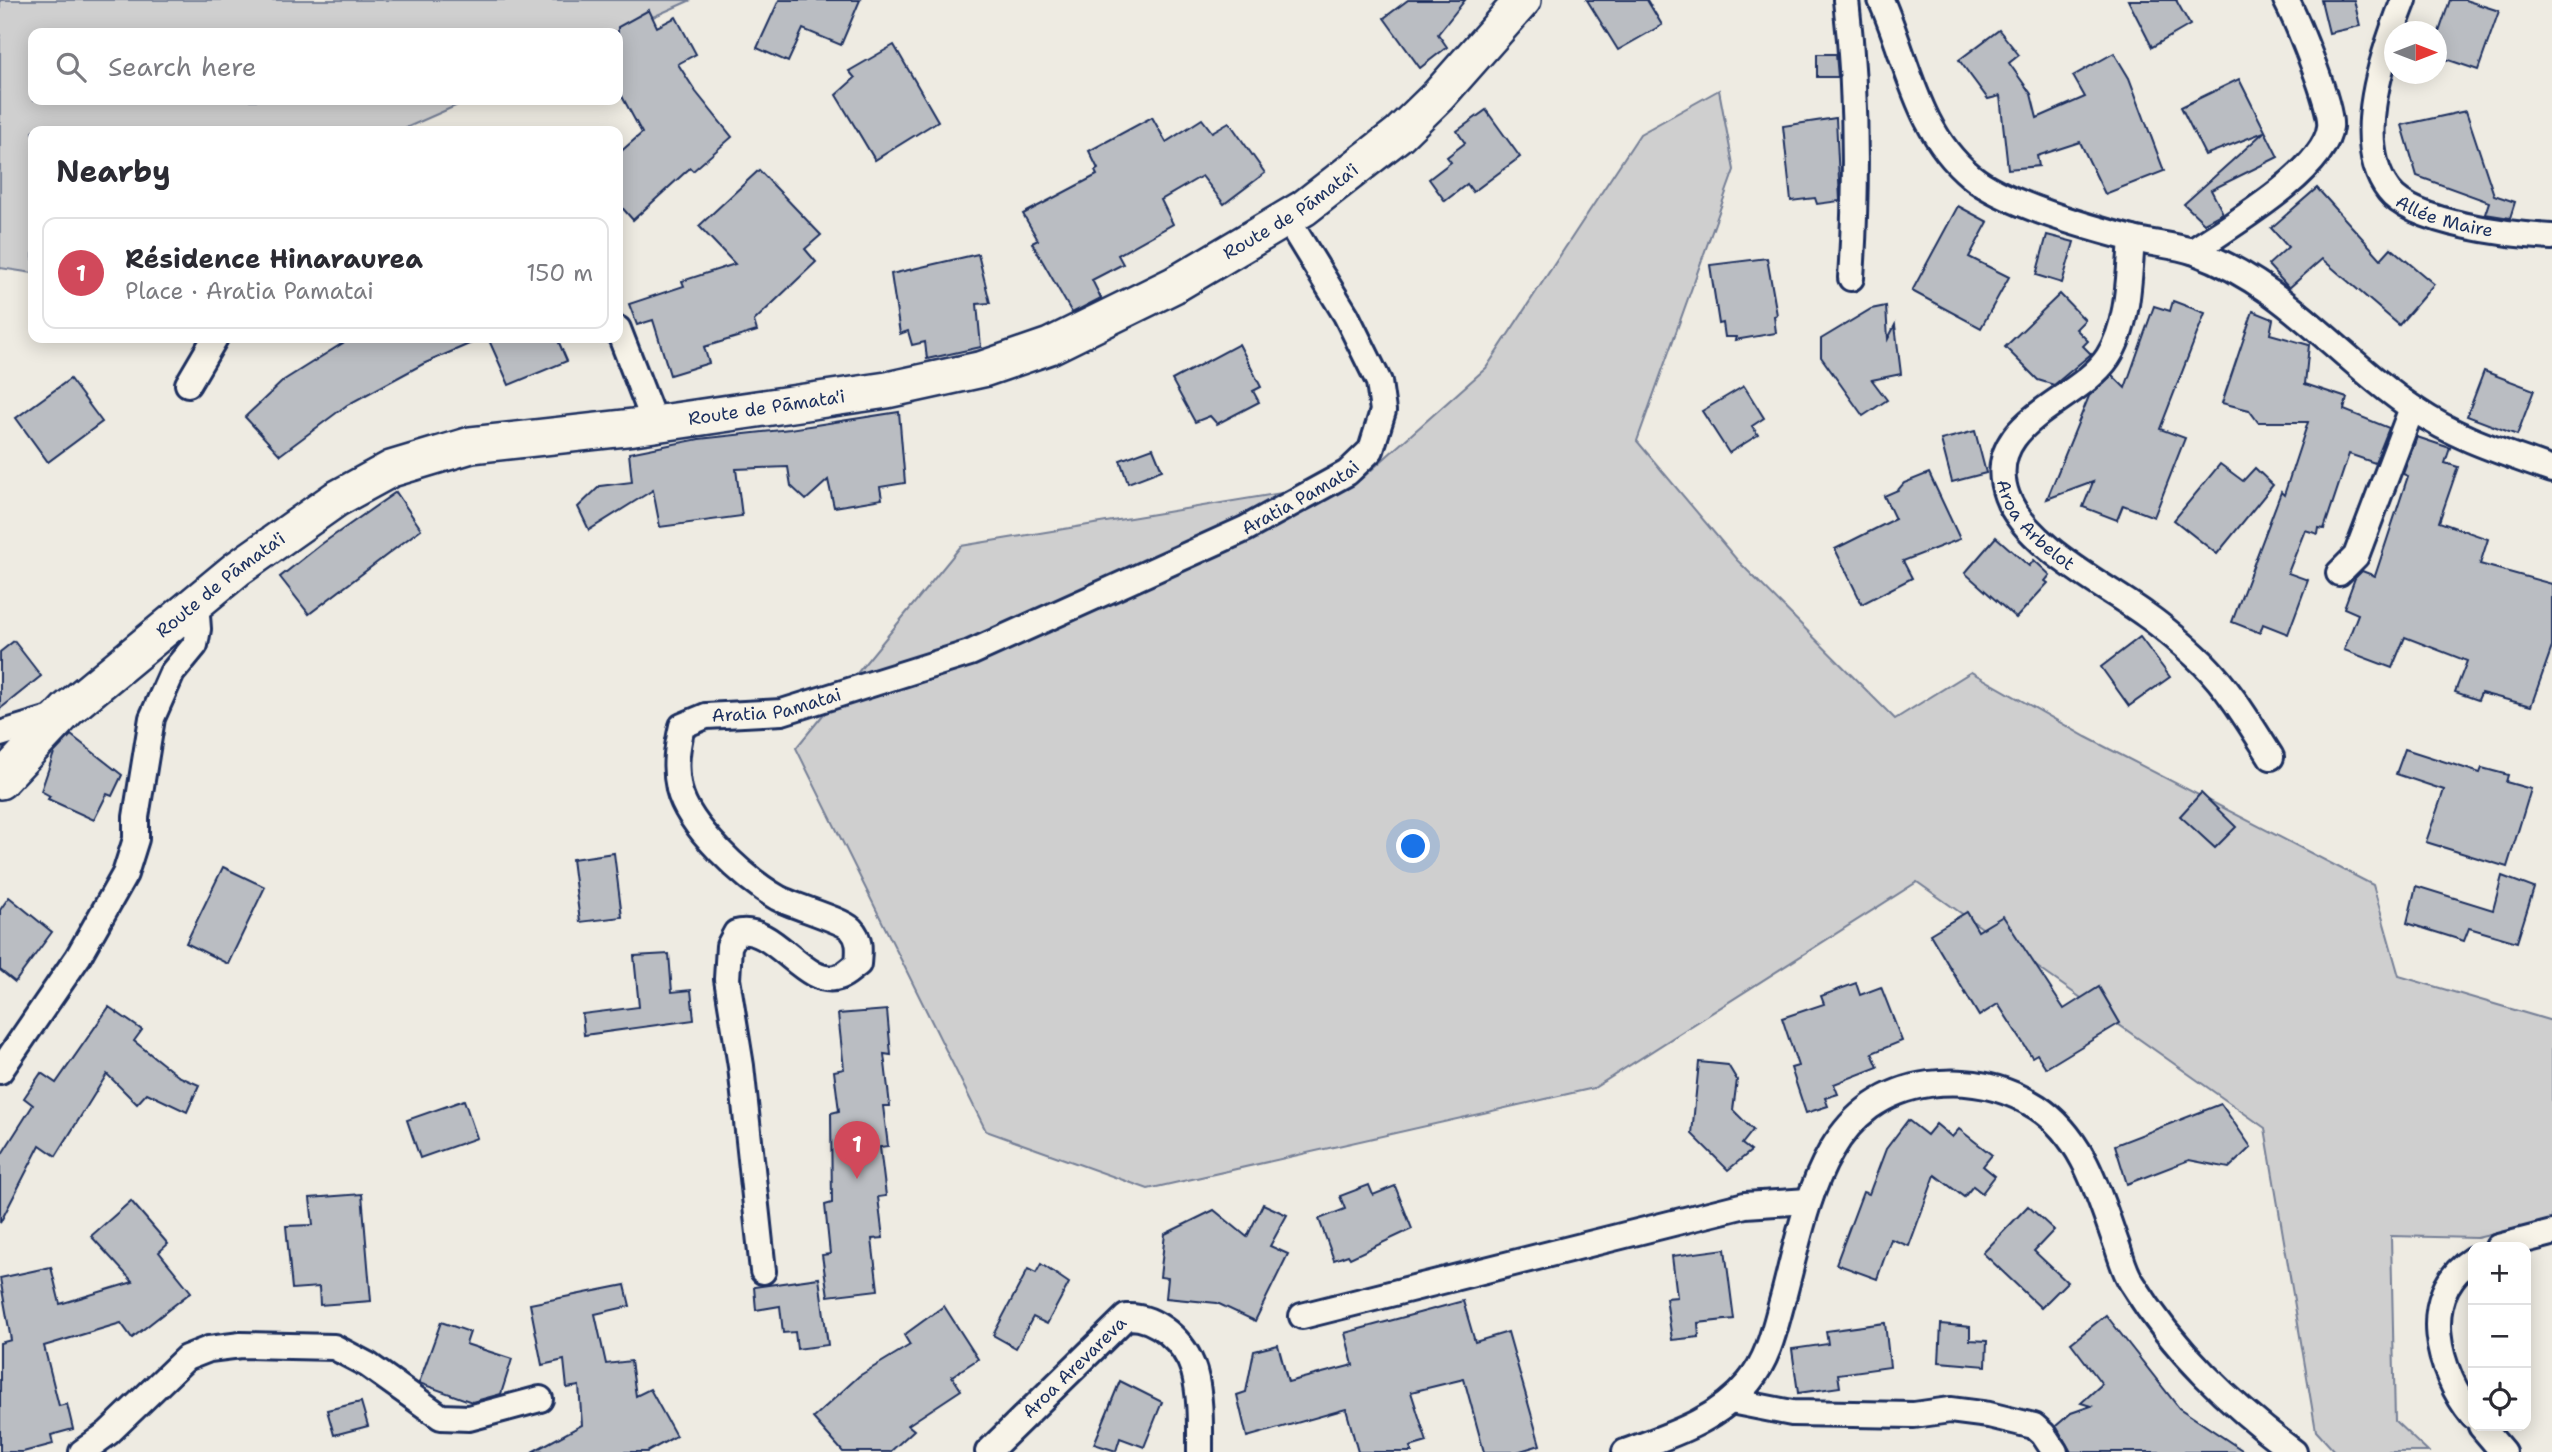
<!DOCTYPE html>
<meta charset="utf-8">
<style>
body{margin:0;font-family:"Shantell Sans",sans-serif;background:#f7f7f7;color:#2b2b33}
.controls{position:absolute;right:21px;bottom:21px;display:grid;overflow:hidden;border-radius:14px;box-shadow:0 4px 18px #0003}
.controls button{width:63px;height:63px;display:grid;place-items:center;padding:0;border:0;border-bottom:2px solid #e1e1e2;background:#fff;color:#2b2b33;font:35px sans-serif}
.compass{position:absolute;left:2384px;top:21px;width:63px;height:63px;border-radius:50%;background:#fff;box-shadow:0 4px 18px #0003;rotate:90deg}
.you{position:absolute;left:1414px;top:847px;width:24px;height:24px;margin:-18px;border:5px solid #fff;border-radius:50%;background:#1a73e8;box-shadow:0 0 0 10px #1a73e833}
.badge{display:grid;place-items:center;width:46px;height:46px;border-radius:50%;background:#d1495b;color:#fff;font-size:23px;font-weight:700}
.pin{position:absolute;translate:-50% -58px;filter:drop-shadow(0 2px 4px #0008)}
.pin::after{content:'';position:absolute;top:37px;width:24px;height:21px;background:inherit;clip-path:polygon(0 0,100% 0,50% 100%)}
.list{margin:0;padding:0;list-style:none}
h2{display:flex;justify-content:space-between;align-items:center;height:91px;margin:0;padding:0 28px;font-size:30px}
h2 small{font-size:23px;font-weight:400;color:#7c7c81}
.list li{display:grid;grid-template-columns:46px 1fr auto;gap:21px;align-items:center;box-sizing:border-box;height:112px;margin:0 14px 14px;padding:0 14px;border:2px solid #e1e1e2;border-radius:14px}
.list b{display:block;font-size:26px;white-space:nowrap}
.list p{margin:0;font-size:23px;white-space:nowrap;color:#7c7c81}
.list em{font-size:23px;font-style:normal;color:#7c7c81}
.icon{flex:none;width:38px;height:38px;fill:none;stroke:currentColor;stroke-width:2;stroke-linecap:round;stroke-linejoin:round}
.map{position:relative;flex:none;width:2552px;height:1452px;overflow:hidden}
.search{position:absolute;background:#fff;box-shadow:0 4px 18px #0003;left:28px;top:28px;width:595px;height:77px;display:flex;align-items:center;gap:18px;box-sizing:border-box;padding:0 24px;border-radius:14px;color:#7c7c81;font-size:26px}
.panel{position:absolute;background:#fff;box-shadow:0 4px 18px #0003;left:28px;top:126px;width:595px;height:217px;border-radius:14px}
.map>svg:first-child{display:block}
.green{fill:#cfcfcf;stroke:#757f96;stroke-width:2}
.building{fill:#babdc2;stroke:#1b2f5e;stroke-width:2}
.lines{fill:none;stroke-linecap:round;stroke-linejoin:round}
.street-casing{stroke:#1b2f5e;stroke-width:30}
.secondary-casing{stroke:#1b2f5e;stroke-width:40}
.street{stroke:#f7f3e8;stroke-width:24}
.secondary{stroke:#f7f3e8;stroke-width:35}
.labels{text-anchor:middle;stroke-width:5;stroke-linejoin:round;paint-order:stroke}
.street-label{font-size:18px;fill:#1b2f5e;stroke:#f7f3e8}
</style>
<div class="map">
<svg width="2552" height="1452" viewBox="0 0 2552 1452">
<rect width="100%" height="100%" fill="#eeebe2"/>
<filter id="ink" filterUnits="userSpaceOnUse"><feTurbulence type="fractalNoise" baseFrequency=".0143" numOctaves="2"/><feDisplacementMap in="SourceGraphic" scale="14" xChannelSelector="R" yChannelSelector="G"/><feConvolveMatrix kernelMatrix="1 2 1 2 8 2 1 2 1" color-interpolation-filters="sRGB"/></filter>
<g filter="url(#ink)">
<g class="green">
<path d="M 0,0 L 691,0 L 617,33 L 33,33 L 33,100 L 469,100 L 399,131 L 33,131 L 33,273 L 0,268 Z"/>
<path d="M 1719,90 L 1734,170 L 1637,441 L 1737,560 L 1895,719 L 1971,672 L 2086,737 L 2373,885 L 2399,976 L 2552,1021 L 2552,1220 L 2477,1238 L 2391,1236 L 2395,1421 L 2428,1452 L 2335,1452 L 2316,1431 L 2265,1128 L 1917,882 L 1594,1088 L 1148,1189 L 986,1131 L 796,748 L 961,546 L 1360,480 L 1486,368 L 1640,134 Z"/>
</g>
<g class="building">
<path d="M 779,0 L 860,0 L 841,45 L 803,29 L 788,62 L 757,48 Z"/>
<path d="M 1408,0 L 1465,0 L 1438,34 L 1447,47 L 1420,68 L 1384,18 Z"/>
<path d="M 1587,0 L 1647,0 L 1662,25 L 1618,50 Z"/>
<path d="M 2128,0 L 2176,0 L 2190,25 L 2152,47 Z"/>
<path d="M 2321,0 L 2354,0 L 2360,26 L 2329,33 Z"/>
<path d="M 2450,0 L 2465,0 L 2499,11 L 2478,70 L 2437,56 L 2437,38 Z"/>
<path d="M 649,10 L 657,27 L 676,17 L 696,54 L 678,64 L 696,92 L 732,137 L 693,171 L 690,168 L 633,220 L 618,203 L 618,154 L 642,133 L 618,89 L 618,27 Z"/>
<path d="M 1999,30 L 2019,55 L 2009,63 L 2031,94 L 2037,118 L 2085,97 L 2073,76 L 2114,53 L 2129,78 L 2164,171 L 2105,194 L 2080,142 L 2037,156 L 2039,166 L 2008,169 L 2000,96 L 1988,99 L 1959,60 Z"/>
<path d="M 894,45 L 938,121 L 875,160 L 836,95 L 855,78 L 849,71 Z"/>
<path d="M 1817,54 L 1836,54 L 1838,77 L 1817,77 Z"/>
<path d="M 2239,79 L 2278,157 L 2211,190 L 2223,213 L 2204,223 L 2184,204 L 2264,132 L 2205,155 L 2181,107 Z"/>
<path d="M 1486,110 L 1520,157 L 1473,192 L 1467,184 L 1445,201 L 1429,179 L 1451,162 L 1447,157 L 1465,143 L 1457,131 Z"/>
<path d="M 2466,111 L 2494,195 L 2515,202 L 2510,218 L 2485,214 L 2489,202 L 2417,176 L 2402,125 Z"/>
<path d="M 1152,117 L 1166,142 L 1202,119 L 1212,132 L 1229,122 L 1265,173 L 1224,204 L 1202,176 L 1161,200 L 1173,224 L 1118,255 L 1123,264 L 1092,280 L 1101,298 L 1072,313 L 1032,243 L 1038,240 L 1023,214 L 1097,175 L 1095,171 L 1098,169 L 1089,151 Z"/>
<path d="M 1836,118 L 1840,201 L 1817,204 L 1815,198 L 1791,201 L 1783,126 Z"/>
<path d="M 759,170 L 821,235 L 805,249 L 816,262 L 754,321 L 757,331 L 704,347 L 709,363 L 670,375 L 653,320 L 637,325 L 629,304 L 684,286 L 682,281 L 735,264 L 699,226 Z"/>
<path d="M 2317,188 L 2381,259 L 2391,248 L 2434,284 L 2399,325 L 2322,259 L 2289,288 L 2268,265 L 2288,247 L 2271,228 Z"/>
<path d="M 1958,206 L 1988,222 L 1969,257 L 2009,277 L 1981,328 L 1912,291 Z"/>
<path d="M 2047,235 L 2074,242 L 2062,283 L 2036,275 Z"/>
<path d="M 978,254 L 990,303 L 977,304 L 981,347 L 927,359 L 925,342 L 912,345 L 908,331 L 900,334 L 891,274 Z"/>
<path d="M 1767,258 L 1777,315 L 1774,316 L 1776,333 L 1735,340 L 1736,337 L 1725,337 L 1723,323 L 1719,324 L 1710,265 Z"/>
<path d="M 2060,294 L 2085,320 L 2076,329 L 2088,341 L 2083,346 L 2091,354 L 2054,385 L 2038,380 L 2005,347 Z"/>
<path d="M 2173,301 L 2205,313 L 2160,429 L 2185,438 L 2154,517 L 2123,505 L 2117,520 L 2083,507 L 2093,482 L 2047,499 L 2089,396 L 2112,375 L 2125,388 L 2154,306 L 2170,311 Z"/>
<path d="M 1886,306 L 1888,339 L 1895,325 L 1901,374 L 1872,380 L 1887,400 L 1863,416 L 1821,357 L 1821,339 L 1871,309 Z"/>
<path d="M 2253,311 L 2273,319 L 2270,334 L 2309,345 L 2305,384 L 2347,398 L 2344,410 L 2389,428 L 2375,463 L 2349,454 L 2324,529 L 2319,528 L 2318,534 L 2305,530 L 2288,573 L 2308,580 L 2288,634 L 2263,624 L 2260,633 L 2232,622 L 2281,492 L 2284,495 L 2308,422 L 2258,422 L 2249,410 L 2222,403 Z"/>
<path d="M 351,338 L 483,338 L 423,364 L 347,405 L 280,455 L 245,417 L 284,380 Z"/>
<path d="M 488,338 L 557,338 L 567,361 L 509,385 Z"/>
<path d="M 1239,344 L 1261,387 L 1253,391 L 1259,402 L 1217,424 L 1210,416 L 1195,422 L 1172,380 Z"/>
<path d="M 2484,371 L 2534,390 L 2517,435 L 2467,416 Z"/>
<path d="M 70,379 L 102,422 L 48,462 L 16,418 Z"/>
<path d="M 1744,386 L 1764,418 L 1752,426 L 1758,435 L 1729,453 L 1702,411 Z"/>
<path d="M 899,412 L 905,483 L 880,487 L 882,499 L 834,507 L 828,480 L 806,500 L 791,486 L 788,467 L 736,469 L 742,516 L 660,527 L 653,490 L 589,530 L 578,507 L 600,486 L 632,482 L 629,453 L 699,439 L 790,429 Z"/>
<path d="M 1975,431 L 1986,473 L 1952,482 L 1941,440 Z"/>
<path d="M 2417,437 L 2450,448 L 2445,463 L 2458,467 L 2439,522 L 2488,539 L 2480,564 L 2552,584 L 2552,647 L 2531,706 L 2481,693 L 2478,700 L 2455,692 L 2467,661 L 2405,637 L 2392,668 L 2344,650 L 2358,614 L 2344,608 L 2355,578 L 2362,571 L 2375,576 L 2408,476 L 2403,474 Z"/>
<path d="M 1153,448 L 1162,470 L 1128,483 L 1120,460 Z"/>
<path d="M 2220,464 L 2243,481 L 2255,468 L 2273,485 L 2217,554 L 2174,520 Z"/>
<path d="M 1929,473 L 1960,539 L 1903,561 L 1912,578 L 1862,604 L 1835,549 L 1895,519 L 1884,496 L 1898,490 L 1904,483 Z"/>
<path d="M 396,492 L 421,529 L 309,614 L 280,577 L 323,543 Z"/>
<path d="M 1996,537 L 2029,566 L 2034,560 L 2050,575 L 2045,581 L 2048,583 L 2016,618 L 1965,573 Z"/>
<path d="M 2140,637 L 2170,677 L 2129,706 L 2101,667 Z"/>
<path d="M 14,641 L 41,676 L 0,709 L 0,652 Z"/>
<path d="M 71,735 L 122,775 L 112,796 L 107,794 L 94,820 L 48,799 L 50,796 L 41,791 L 54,753 Z"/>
<path d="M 2405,749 L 2480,773 L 2482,768 L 2508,775 L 2506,782 L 2531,789 L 2507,867 L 2426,842 L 2444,790 L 2396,774 Z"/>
<path d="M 2201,793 L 2236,827 L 2215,848 L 2180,816 Z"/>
<path d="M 614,853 L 622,917 L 580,922 L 572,859 Z"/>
<path d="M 223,867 L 265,887 L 228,964 L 186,943 Z"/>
<path d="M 2502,876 L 2534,888 L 2517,942 L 2469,928 L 2464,941 L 2407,923 L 2416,886 L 2493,910 Z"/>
<path d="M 9,897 L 52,932 L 15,982 L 0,970 L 0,910 Z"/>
<path d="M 1967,912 L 1978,931 L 2003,916 L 2064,1009 L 2099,987 L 2120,1023 L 2046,1068 L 2037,1054 L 2032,1057 L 1998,1004 L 1979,1016 L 1930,934 Z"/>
<path d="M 669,954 L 672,992 L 691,990 L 694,1020 L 584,1035 L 582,1014 L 639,1007 L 634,956 Z"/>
<path d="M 1856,983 L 1860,995 L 1881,987 L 1902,1041 L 1872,1053 L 1878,1067 L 1834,1084 L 1838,1094 L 1825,1098 L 1828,1106 L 1806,1113 L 1791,1068 L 1798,1066 L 1782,1018 L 1824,1004 L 1821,996 Z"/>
<path d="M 109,1007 L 142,1030 L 134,1041 L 178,1076 L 199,1085 L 187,1112 L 147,1093 L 137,1104 L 107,1074 L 56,1156 L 40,1145 L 0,1223 L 0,1157 L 33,1105 L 24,1098 L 41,1073 L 56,1083 Z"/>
<path d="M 887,1010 L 891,1055 L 884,1054 L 890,1106 L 883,1106 L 888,1146 L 880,1147 L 886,1196 L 878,1197 L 883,1238 L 872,1239 L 878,1290 L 828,1296 L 822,1255 L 830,1254 L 825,1205 L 832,1203 L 831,1113 L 839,1111 L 834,1071 L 844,1069 L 838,1014 Z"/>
<path d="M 1699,1062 L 1728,1065 L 1737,1080 L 1733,1110 L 1753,1130 L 1742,1144 L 1751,1151 L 1728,1170 L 1692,1134 Z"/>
<path d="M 464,1100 L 477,1138 L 420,1158 L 407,1120 Z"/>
<path d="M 2221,1104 L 2251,1147 L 2229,1168 L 2189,1160 L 2127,1184 L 2115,1145 Z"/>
<path d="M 1908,1120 L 1927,1135 L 1936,1124 L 1952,1137 L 1959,1129 L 1992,1155 L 1983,1166 L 1995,1176 L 1982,1193 L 1973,1186 L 1964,1197 L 1935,1175 L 1909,1246 L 1891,1239 L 1877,1279 L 1836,1264 L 1863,1192 L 1869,1194 L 1886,1149 Z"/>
<path d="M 1369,1185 L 1373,1195 L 1395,1186 L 1412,1229 L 1350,1258 L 1348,1255 L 1334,1260 L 1319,1219 L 1345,1209 L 1340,1196 Z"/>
<path d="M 362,1194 L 371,1301 L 320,1305 L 319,1287 L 292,1289 L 286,1226 L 313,1225 L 310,1198 Z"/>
<path d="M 131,1201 L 168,1244 L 159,1252 L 191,1292 L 132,1338 L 121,1323 L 44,1346 L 59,1406 L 67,1404 L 73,1429 L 51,1435 L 53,1444 L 23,1452 L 0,1452 L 0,1343 L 11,1340 L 0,1278 L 51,1267 L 60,1304 L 133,1282 L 91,1236 Z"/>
<path d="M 1263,1204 L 1287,1215 L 1270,1246 L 1288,1254 L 1255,1321 L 1217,1303 L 1166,1298 L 1168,1278 L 1160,1277 L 1165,1234 L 1214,1210 L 1247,1237 Z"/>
<path d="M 2028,1206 L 2054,1230 L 2034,1251 L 2067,1282 L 2041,1308 L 1983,1253 Z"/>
<path d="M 1725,1249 L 1734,1319 L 1698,1323 L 1699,1337 L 1672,1340 L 1666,1298 L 1677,1297 L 1672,1256 Z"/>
<path d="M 1041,1264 L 1069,1283 L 1047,1324 L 1033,1317 L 1016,1348 L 993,1335 L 1028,1269 L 1036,1273 Z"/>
<path d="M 819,1278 L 828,1345 L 797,1349 L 795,1332 L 783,1333 L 780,1306 L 756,1310 L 754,1287 Z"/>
<path d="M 625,1285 L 630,1306 L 595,1314 L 606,1364 L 631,1361 L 636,1396 L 650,1389 L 676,1436 L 647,1452 L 532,1452 L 582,1425 L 579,1386 L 567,1388 L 564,1360 L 542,1365 L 530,1304 Z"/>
<path d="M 1463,1301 L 1475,1342 L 1508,1332 L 1540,1445 L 1517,1452 L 1484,1452 L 1464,1379 L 1411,1392 L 1427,1442 L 1410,1447 L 1412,1452 L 1358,1452 L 1346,1409 L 1247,1437 L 1237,1395 L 1246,1392 L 1254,1351 L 1278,1345 L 1288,1382 L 1353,1365 L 1345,1333 Z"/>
<path d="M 944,1306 L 978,1359 L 952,1376 L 961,1390 L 908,1425 L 914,1430 L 890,1452 L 843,1452 L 813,1418 L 859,1376 L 910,1345 L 904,1335 Z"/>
<path d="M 2106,1315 L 2179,1408 L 2245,1452 L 2071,1452 L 2056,1426 L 2071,1413 L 2091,1406 L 2081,1403 L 2102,1384 L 2071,1343 Z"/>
<path d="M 441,1322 L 470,1332 L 466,1344 L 512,1359 L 501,1394 L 472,1402 L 419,1383 Z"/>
<path d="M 1885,1323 L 1890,1367 L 1838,1374 L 1840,1387 L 1798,1393 L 1792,1349 L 1828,1344 L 1826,1331 Z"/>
<path d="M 1941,1324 L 1970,1327 L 1970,1340 L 1987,1341 L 1986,1366 L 1939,1362 Z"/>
<path d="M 1120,1381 L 1162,1402 L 1144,1447 L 1120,1438 L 1116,1451 L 1094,1444 Z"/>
<path d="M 361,1402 L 368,1426 L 334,1435 L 327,1410 Z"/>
</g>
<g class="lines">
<g class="street-casing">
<g id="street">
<path d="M 1846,0 C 1857,93 1857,185 1851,278"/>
<path d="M 1881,0 C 1908,61 1917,132 1971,176 C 2003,203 2091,228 2133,239 C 2153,244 2175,245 2195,252 C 2285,284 2340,360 2417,411 C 2458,439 2506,453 2552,470"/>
<path id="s1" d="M 2404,0 C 2384,51 2351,142 2389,191 C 2414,224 2513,235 2552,237"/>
<path id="s2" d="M 2132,239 C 2129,275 2129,325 2108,357 C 2078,403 1980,422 2007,496 C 2025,546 2105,585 2146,615 C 2166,629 2185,646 2203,663 C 2230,690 2250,724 2271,757"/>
<path d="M 2193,251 C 2228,227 2325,171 2330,127 C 2333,108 2297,21 2286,0"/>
<path d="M 618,329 L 655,424"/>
<path d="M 188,384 L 215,338"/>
<path d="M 2339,573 L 2356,556 L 2412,408"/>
<path d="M 0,734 L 59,716"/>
<path d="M 0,1071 L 78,957 L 125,874 L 136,839 L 136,817 L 152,718 L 172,673 L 195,645 L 198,629 L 196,602"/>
<path d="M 2498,1247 L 2552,1233"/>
<path d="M 2473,1259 C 2416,1295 2438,1373 2473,1416"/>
<path id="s3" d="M 763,1271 L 741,1066 L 727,979 L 729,946 L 736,933 C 774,922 804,989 839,977 C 846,975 852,968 858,964 C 859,952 861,939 851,929 C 842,920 793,906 778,898 C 745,879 688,827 679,789 C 674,767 677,748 682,726 L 706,716 L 782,712 L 970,653 L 1245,529 L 1347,473 L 1371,450 L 1383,411 L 1379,382 L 1346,315 L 1288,220"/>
<path d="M 1302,1316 L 1745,1205 L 1808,1201"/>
<path d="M 1731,1401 L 1792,1413 L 1914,1415 L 1950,1410 L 1989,1415 L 2034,1426 L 2043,1434 L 2055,1452"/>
<path d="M 2481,1426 L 2503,1452"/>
<path d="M 82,1452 L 108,1433 L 186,1358 L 209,1349 L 241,1345 L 334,1347 L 368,1365 L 441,1417 L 469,1418 L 540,1399"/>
<path id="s4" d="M 988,1452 L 1126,1317 C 1156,1315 1185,1342 1194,1371 C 1201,1397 1200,1425 1200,1452"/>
<path d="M 1625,1452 C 1671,1435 1717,1421 1749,1382 C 1769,1358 1775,1327 1783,1298 C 1806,1211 1821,1099 1929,1084 C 1968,1079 2004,1086 2037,1107 C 2084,1138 2098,1193 2116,1243 C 2121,1256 2124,1271 2132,1283 C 2174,1351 2230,1404 2294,1452"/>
</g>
</g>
<g class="secondary-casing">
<g id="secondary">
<path id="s5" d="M 0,781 L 68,709 L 237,569 L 336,499 L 391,469 L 471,445 L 634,427 L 887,390 L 983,369 L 1050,346 L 1174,285 L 1304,208 L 1399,134 L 1439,95 L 1523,0"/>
</g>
</g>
<use href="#street" class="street"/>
<use href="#secondary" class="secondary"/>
</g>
</g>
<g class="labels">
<g class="street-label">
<text dy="6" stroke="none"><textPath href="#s5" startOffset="1451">Route de Pāmata'i</textPath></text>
<text dy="6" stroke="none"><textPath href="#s1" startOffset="262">Allée Maire</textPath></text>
<text dy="6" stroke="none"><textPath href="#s5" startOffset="884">Route de Pāmata'i</textPath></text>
<text dy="6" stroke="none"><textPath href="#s3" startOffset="1477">Aratia Pamatai</textPath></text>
<text dy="6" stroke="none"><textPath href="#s2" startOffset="348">Aroa Arbelot</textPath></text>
<text dy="6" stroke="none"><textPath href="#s5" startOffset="296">Route de Pāmata'i</textPath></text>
<text dy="6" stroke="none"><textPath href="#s3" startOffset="910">Aratia Pamatai</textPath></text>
<text dy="6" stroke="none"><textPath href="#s4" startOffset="121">Aroa Arevareva</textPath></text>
</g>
</g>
</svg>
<div class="controls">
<button>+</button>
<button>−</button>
<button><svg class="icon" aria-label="locate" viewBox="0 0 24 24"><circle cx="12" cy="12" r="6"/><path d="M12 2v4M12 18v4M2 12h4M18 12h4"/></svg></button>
</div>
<svg class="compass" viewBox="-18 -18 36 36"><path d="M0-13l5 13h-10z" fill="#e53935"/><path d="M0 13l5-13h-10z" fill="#7c7c81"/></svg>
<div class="you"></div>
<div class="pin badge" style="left:857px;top:1179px">1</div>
<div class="search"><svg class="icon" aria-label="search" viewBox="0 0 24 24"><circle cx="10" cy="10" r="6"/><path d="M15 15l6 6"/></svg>Search here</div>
<section class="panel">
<h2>Nearby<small></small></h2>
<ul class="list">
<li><span class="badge">1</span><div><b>Résidence Hinaraurea</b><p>Place · Aratia Pamatai</p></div><em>150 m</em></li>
</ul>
</section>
</div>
